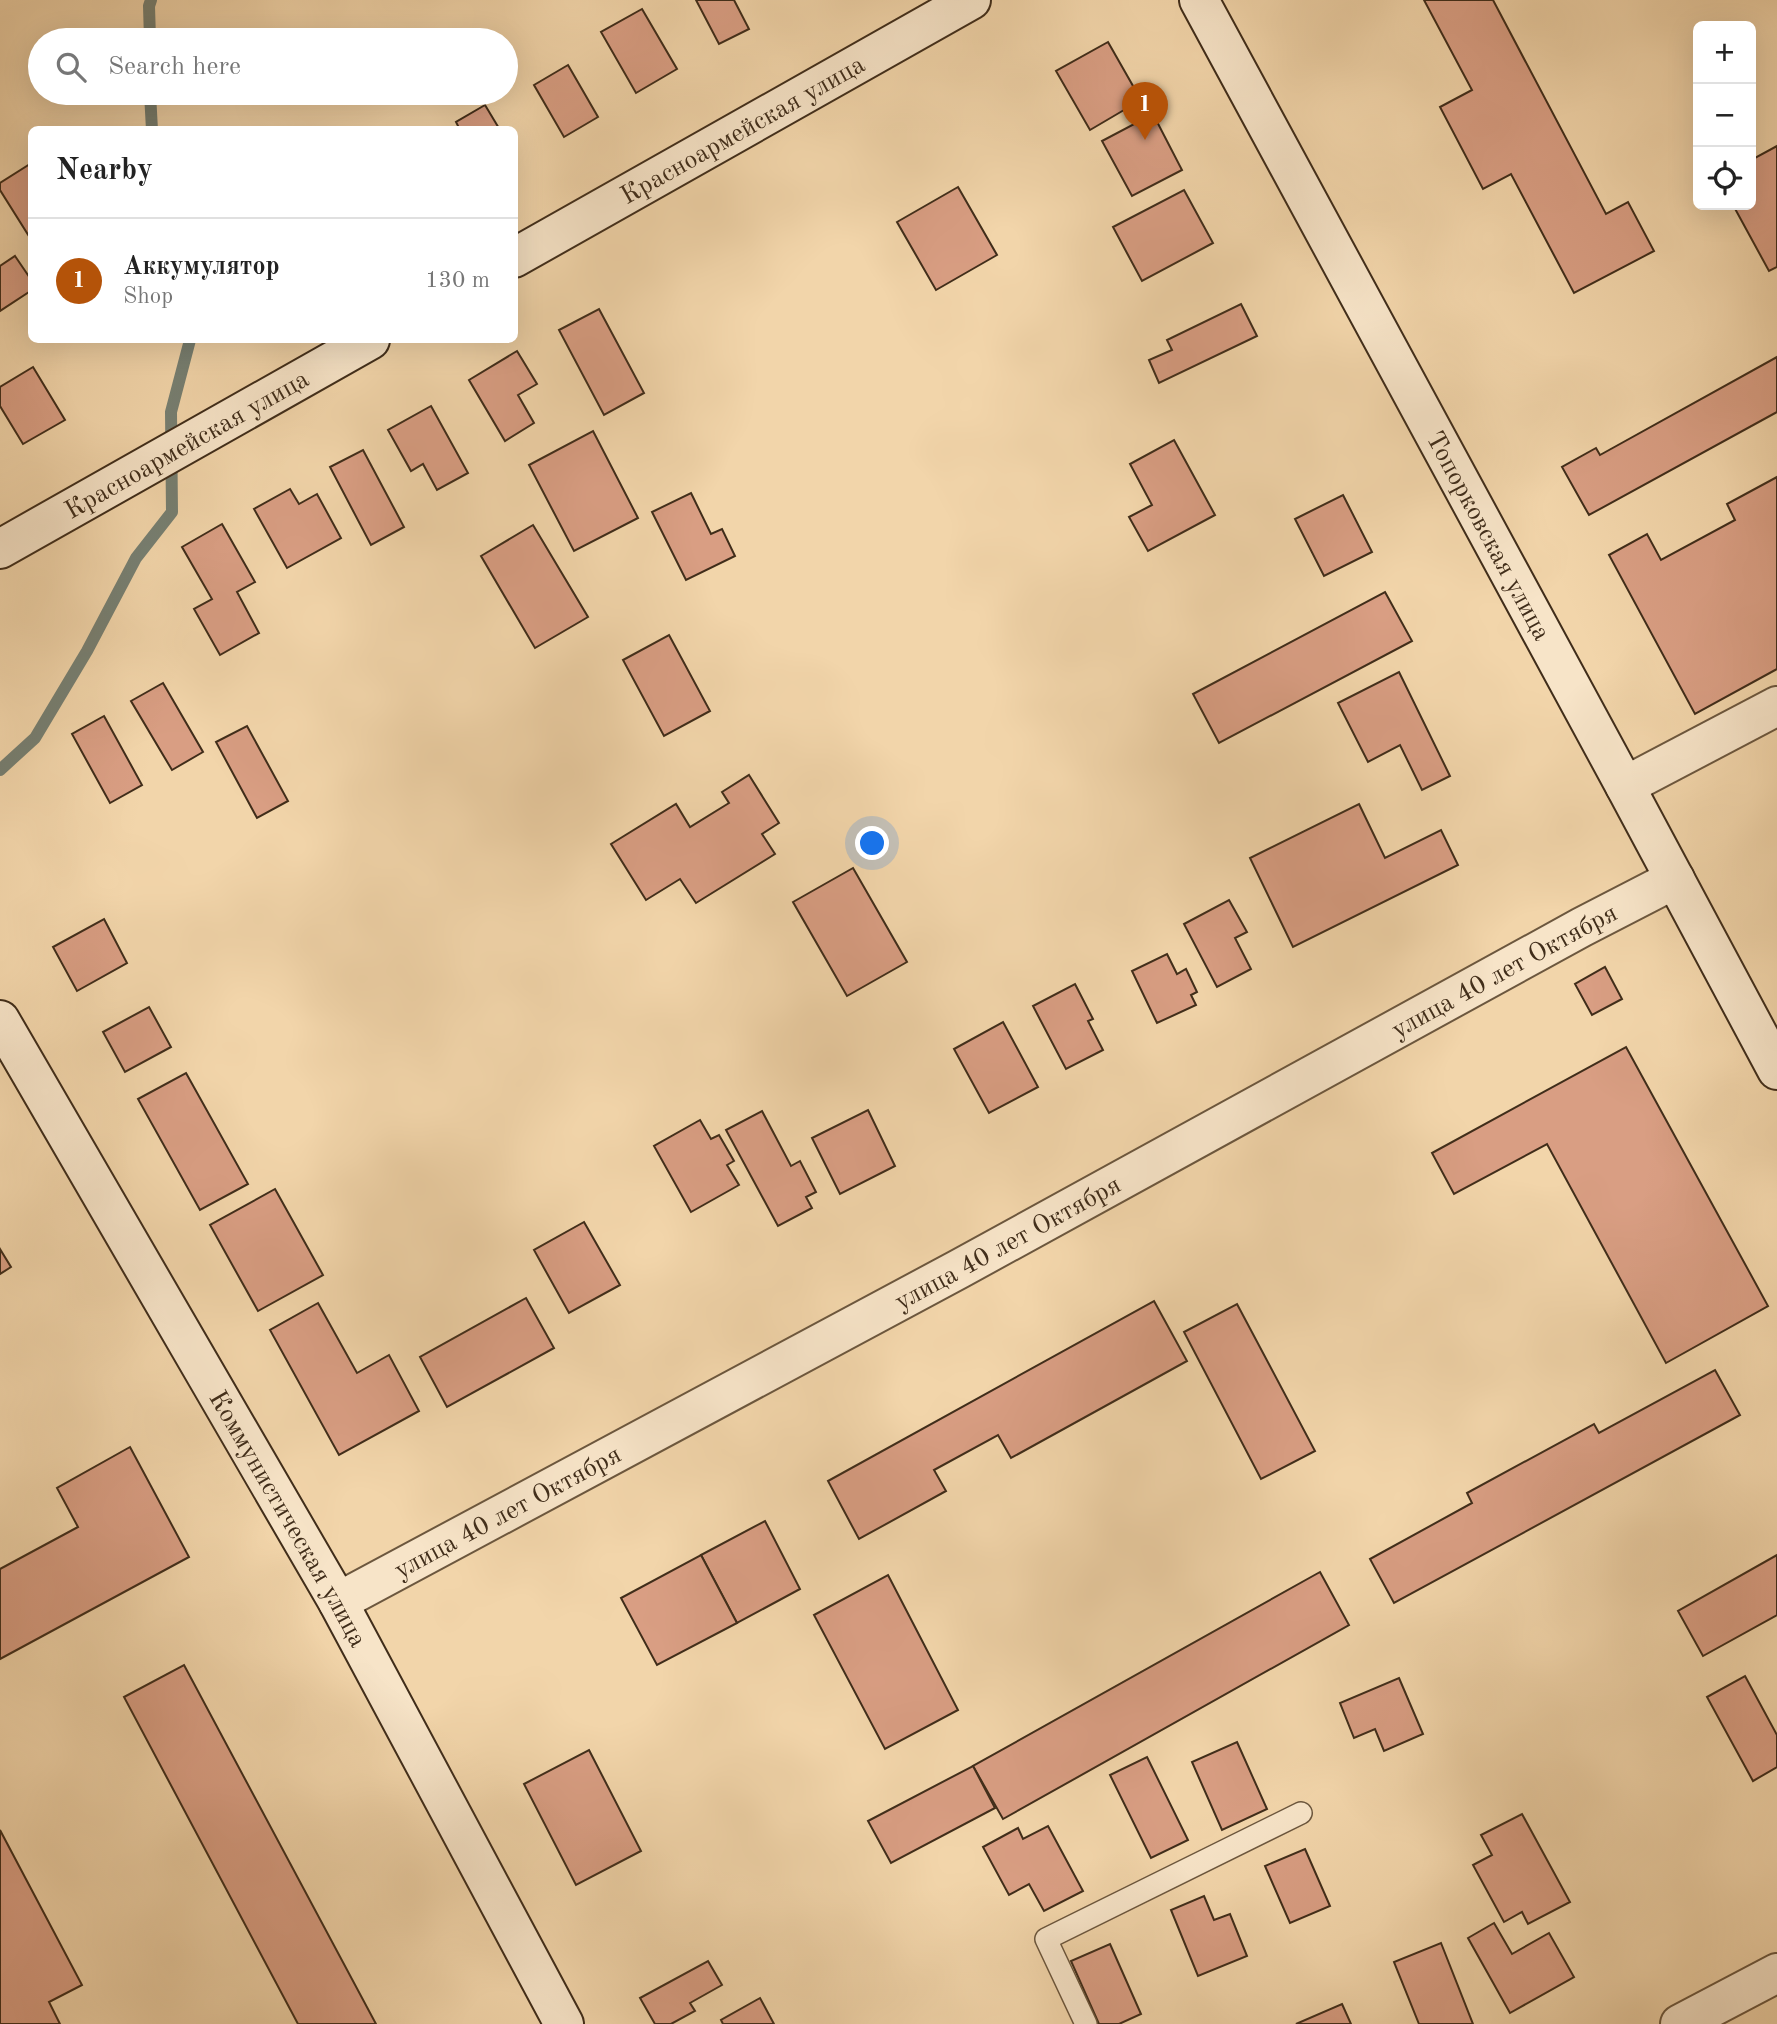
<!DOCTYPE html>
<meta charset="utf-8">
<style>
body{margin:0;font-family:"Old Standard TT",serif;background:#f2f2f2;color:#222}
.controls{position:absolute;right:21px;top:21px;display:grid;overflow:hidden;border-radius:10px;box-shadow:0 7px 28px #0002}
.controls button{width:63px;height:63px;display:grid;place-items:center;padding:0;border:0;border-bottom:2px solid #e0e0e0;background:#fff;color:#222;font:35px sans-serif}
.you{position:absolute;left:873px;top:844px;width:24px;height:24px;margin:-18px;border:5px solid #fff;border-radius:50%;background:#1a73e8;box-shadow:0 0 0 10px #1a73e833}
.badge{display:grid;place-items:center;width:46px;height:46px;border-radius:50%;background:#b45309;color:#fff;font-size:23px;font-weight:700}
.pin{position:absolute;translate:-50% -58px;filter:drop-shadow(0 2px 4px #0008)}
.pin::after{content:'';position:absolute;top:37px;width:24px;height:21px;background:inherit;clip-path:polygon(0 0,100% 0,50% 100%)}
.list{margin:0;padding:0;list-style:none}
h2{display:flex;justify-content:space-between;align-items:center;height:91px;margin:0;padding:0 28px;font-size:30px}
h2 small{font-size:23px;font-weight:400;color:#767676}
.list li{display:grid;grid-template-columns:46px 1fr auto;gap:21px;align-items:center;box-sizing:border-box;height:126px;padding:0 28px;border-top:2px solid #e0e0e0}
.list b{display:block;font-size:26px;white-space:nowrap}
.list p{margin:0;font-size:23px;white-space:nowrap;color:#767676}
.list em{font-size:23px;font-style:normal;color:#767676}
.icon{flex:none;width:38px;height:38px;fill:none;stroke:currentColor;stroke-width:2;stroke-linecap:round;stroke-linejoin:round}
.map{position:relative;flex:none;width:1777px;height:2024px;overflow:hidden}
.search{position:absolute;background:#fff;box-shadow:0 7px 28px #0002;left:28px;top:28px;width:490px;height:77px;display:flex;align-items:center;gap:18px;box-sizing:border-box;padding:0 24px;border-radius:38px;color:#767676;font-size:26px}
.panel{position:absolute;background:#fff;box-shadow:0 7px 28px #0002;left:28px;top:126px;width:490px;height:217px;border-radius:10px}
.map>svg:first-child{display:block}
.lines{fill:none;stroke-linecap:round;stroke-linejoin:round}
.stream{stroke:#778073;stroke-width:12}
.building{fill:#d99e83;stroke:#402d1a;stroke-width:2}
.lane-casing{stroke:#6c573e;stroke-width:24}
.street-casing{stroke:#6c573e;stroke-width:42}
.secondary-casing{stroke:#402d1a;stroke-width:42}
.lane{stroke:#f7e4c8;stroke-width:21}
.street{stroke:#f7e4c8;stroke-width:38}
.secondary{stroke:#f7e4c8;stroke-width:38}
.labels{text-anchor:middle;stroke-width:7;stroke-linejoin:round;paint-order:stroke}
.street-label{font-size:26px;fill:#402d1a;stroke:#f7e4c8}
</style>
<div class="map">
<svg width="1777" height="2024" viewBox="0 0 1777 2024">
<rect width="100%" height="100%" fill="#f2d5aa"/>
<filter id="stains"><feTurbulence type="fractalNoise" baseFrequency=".00286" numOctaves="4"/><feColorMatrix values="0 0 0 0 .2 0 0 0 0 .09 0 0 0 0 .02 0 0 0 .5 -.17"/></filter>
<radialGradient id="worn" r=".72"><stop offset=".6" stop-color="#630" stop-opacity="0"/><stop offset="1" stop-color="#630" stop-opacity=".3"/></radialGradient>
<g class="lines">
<g class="stream">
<path d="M 150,40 L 149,6 L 151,0"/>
<path d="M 150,93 L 152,130"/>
<path d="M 0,770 L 35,738 L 87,651 L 136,558 L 172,512 L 171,412 L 190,340"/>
</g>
</g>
<g class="building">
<path d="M 696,0 L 734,0 L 749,29 L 719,44 Z"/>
<path d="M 1424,0 L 1493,0 L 1606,214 L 1628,202 L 1654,251 L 1574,293 L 1511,174 L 1483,189 L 1440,107 L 1472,90 Z"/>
<path d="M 642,9 L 677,69 L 636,93 L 601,32 Z"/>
<path d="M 1108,42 L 1141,100 L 1090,130 L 1056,71 Z"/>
<path d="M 568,65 L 598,117 L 564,137 L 534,85 Z"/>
<path d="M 485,105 L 500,130 L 460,130 L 456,122 Z"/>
<path d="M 1153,114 L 1182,170 L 1132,196 L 1102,141 Z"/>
<path d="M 1777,146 L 1777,267 L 1769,271 L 1733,205 L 1751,205 L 1751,160 Z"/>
<path d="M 30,164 L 32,166 L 32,241 L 0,190 L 0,183 Z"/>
<path d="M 958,187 L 997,255 L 936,290 L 897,222 Z"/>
<path d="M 1184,190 L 1213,243 L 1142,281 L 1113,227 Z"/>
<path d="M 15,256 L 32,281 L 32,290 L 0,311 L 0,266 Z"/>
<path d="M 1241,304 L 1257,336 L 1159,383 L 1149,360 L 1172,350 L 1167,340 Z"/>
<path d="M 599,309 L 644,393 L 604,415 L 559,330 Z"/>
<path d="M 517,351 L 537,384 L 518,395 L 534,423 L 505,441 L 469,380 Z"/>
<path d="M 1777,357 L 1777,412 L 1589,515 L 1562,467 L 1596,448 L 1600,455 Z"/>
<path d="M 33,367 L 65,420 L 23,444 L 0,406 L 0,387 Z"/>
<path d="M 431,406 L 468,473 L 437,490 L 423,464 L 411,471 L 388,430 Z"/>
<path d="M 593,431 L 638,518 L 574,551 L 529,465 Z"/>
<path d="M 1174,440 L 1215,515 L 1148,551 L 1129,517 L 1152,505 L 1130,464 Z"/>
<path d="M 363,450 L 404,527 L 371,545 L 330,467 Z"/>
<path d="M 1777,477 L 1777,669 L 1695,714 L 1609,555 L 1647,534 L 1661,560 L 1735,520 L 1727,504 Z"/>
<path d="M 290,489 L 299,504 L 317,494 L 341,538 L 287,568 L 254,509 Z"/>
<path d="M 691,493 L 711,534 L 722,529 L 735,556 L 686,580 L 652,512 Z"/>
<path d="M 1343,495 L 1372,552 L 1324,576 L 1295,519 Z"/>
<path d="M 222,524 L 255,582 L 237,592 L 259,633 L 220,655 L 194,609 L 212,599 L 182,547 Z"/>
<path d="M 533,525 L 588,617 L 535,648 L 481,556 Z"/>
<path d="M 1385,592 L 1412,641 L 1219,743 L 1193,694 Z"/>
<path d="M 669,635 L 710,711 L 664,736 L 623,660 Z"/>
<path d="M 1399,672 L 1450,776 L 1422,790 L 1400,745 L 1368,762 L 1338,703 Z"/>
<path d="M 163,683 L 203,752 L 172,770 L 131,701 Z"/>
<path d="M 104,716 L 142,785 L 110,803 L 72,734 Z"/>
<path d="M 247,726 L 288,801 L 257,818 L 216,742 Z"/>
<path d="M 749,775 L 779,823 L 762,834 L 775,854 L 696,903 L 680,879 L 646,900 L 611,844 L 676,804 L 690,827 L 729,803 L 722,792 Z"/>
<path d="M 1359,804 L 1385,858 L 1441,830 L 1458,865 L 1293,947 L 1250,858 Z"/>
<path d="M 853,868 L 907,962 L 847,996 L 793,902 Z"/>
<path d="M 1229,900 L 1247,932 L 1235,938 L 1251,969 L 1217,987 L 1184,924 Z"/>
<path d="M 104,919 L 127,963 L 77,991 L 53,947 Z"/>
<path d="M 1167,954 L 1177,974 L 1186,969 L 1197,992 L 1191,995 L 1196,1005 L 1157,1023 L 1132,971 Z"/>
<path d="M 1605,967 L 1622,999 L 1592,1015 L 1575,984 Z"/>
<path d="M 1075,984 L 1093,1019 L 1088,1021 L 1103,1050 L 1066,1069 L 1033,1006 Z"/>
<path d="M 149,1007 L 171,1047 L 125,1072 L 103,1032 Z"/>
<path d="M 1003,1022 L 1038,1087 L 989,1113 L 954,1049 Z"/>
<path d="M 1626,1047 L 1768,1306 L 1666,1363 L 1547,1144 L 1454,1194 L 1432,1153 Z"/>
<path d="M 186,1073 L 248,1184 L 200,1210 L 138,1099 Z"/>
<path d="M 868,1110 L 895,1166 L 840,1194 L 812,1138 Z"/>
<path d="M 762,1111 L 791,1166 L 800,1161 L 816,1192 L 806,1197 L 812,1208 L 778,1226 L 726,1130 Z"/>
<path d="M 700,1120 L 711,1139 L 719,1135 L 734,1161 L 727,1165 L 739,1185 L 691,1212 L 654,1146 Z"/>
<path d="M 275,1189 L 323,1275 L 258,1311 L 210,1225 Z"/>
<path d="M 584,1222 L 620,1285 L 569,1313 L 534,1250 Z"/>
<path d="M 0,1249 L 11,1267 L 0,1274 Z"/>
<path d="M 526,1298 L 554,1348 L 447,1407 L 420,1357 Z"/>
<path d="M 1154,1301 L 1187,1361 L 1011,1458 L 998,1435 L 934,1470 L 946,1491 L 859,1539 L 828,1481 Z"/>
<path d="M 318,1303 L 357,1373 L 389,1355 L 419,1411 L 339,1455 L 270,1330 Z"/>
<path d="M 1237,1304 L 1315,1451 L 1261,1479 L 1184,1332 Z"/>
<path d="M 1715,1370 L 1740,1415 L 1394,1603 L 1370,1559 L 1472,1503 L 1467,1493 L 1594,1424 L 1599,1433 Z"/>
<path d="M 130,1447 L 189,1557 L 0,1659 L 0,1569 L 78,1527 L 57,1488 Z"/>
<path d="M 765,1521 L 800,1589 L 737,1623 L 701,1555 Z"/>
<path d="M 701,1555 L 737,1623 L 657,1665 L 621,1598 Z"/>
<path d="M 1777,1555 L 1777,1615 L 1703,1656 L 1678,1611 Z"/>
<path d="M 1320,1572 L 1349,1625 L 1003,1819 L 973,1766 Z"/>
<path d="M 888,1575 L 958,1710 L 885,1749 L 814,1615 Z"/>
<path d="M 184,1665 L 376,2024 L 298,2024 L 124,1697 Z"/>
<path d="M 1745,1676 L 1777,1735 L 1777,1767 L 1753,1781 L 1707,1697 Z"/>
<path d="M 1399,1678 L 1423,1734 L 1384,1751 L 1375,1729 L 1354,1738 L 1340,1703 Z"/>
<path d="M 1237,1742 L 1267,1809 L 1222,1830 L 1192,1762 Z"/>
<path d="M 589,1750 L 641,1851 L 576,1885 L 524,1784 Z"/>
<path d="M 1147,1757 L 1188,1840 L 1151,1858 L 1110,1775 Z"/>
<path d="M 973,1766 L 995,1808 L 891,1863 L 868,1821 Z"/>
<path d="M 1522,1814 L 1570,1902 L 1528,1924 L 1522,1912 L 1504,1922 L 1473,1865 L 1492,1855 L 1481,1835 Z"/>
<path d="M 1048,1826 L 1083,1891 L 1044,1911 L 1029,1884 L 1009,1895 L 983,1847 L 1018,1828 L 1023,1839 Z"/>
<path d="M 0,1830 L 82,1985 L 49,2002 L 60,2024 L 0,2024 Z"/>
<path d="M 1305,1849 L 1330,1906 L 1290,1923 L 1265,1866 Z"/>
<path d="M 1204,1896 L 1214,1920 L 1230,1914 L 1247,1956 L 1198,1976 L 1171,1910 Z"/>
<path d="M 1494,1923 L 1512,1954 L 1549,1933 L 1574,1977 L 1510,2013 L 1468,1938 Z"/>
<path d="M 1441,1943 L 1473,2024 L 1419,2024 L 1394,1962 Z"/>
<path d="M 1110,1944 L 1141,2014 L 1119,2024 L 1099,2024 L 1071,1961 Z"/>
<path d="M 708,1961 L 722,1985 L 690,2003 L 695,2011 L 671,2024 L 655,2024 L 640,1998 Z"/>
<path d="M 760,1998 L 774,2024 L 723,2024 L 721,2020 Z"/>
<path d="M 1342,2004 L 1351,2024 L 1296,2024 Z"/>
</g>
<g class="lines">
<g class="lane-casing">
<path id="lane" d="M 1086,2024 L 1046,1939 L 1301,1813"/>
</g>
<g class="street-casing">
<g id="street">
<path d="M 1625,786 L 1777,706"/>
<path id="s1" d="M 338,1602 L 959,1269 L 1582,927 L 1675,879"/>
<path d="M 1680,2024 L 1777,1973"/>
</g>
</g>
<g class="secondary-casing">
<g id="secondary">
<path id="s2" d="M 1199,0 L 1625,786 L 1777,1070"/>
<path id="s3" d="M 514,258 L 971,0"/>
<path id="s4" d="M 0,549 L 370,340"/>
<path id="s5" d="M 0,1020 L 338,1602 L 564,2024"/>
</g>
</g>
<use href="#lane" class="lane"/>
<use href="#street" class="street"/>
<use href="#secondary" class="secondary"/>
</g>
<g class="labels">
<g class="street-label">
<text dy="9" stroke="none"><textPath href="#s3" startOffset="262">Красноармейская улица</textPath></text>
<text dy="9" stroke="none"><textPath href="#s4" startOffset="214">Красноармейская улица</textPath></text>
<text dy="9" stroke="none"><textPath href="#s2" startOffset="609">Топорковская улица</textPath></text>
<text dy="9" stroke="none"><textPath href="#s1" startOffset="1326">улица 40 лет Октября</textPath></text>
<text dy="9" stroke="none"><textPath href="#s1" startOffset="760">улица 40 лет Октября</textPath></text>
<text dy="9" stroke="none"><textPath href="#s1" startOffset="192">улица 40 лет Октября</textPath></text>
<text dy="9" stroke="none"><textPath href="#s5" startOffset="576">Коммунистическая улица</textPath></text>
</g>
</g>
<rect width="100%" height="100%" filter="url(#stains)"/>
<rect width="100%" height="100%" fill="url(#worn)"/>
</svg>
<div class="controls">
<button>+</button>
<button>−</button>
<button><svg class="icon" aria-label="locate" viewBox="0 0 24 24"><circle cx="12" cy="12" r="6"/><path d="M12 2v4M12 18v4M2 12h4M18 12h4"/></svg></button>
</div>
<div class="you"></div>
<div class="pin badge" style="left:1145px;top:140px">1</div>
<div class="search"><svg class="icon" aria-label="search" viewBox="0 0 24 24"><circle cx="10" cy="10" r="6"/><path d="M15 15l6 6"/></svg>Search here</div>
<section class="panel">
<h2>Nearby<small></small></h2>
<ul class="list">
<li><span class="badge">1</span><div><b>Аккумулятор</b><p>Shop</p></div><em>130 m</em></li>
</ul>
</section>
</div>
